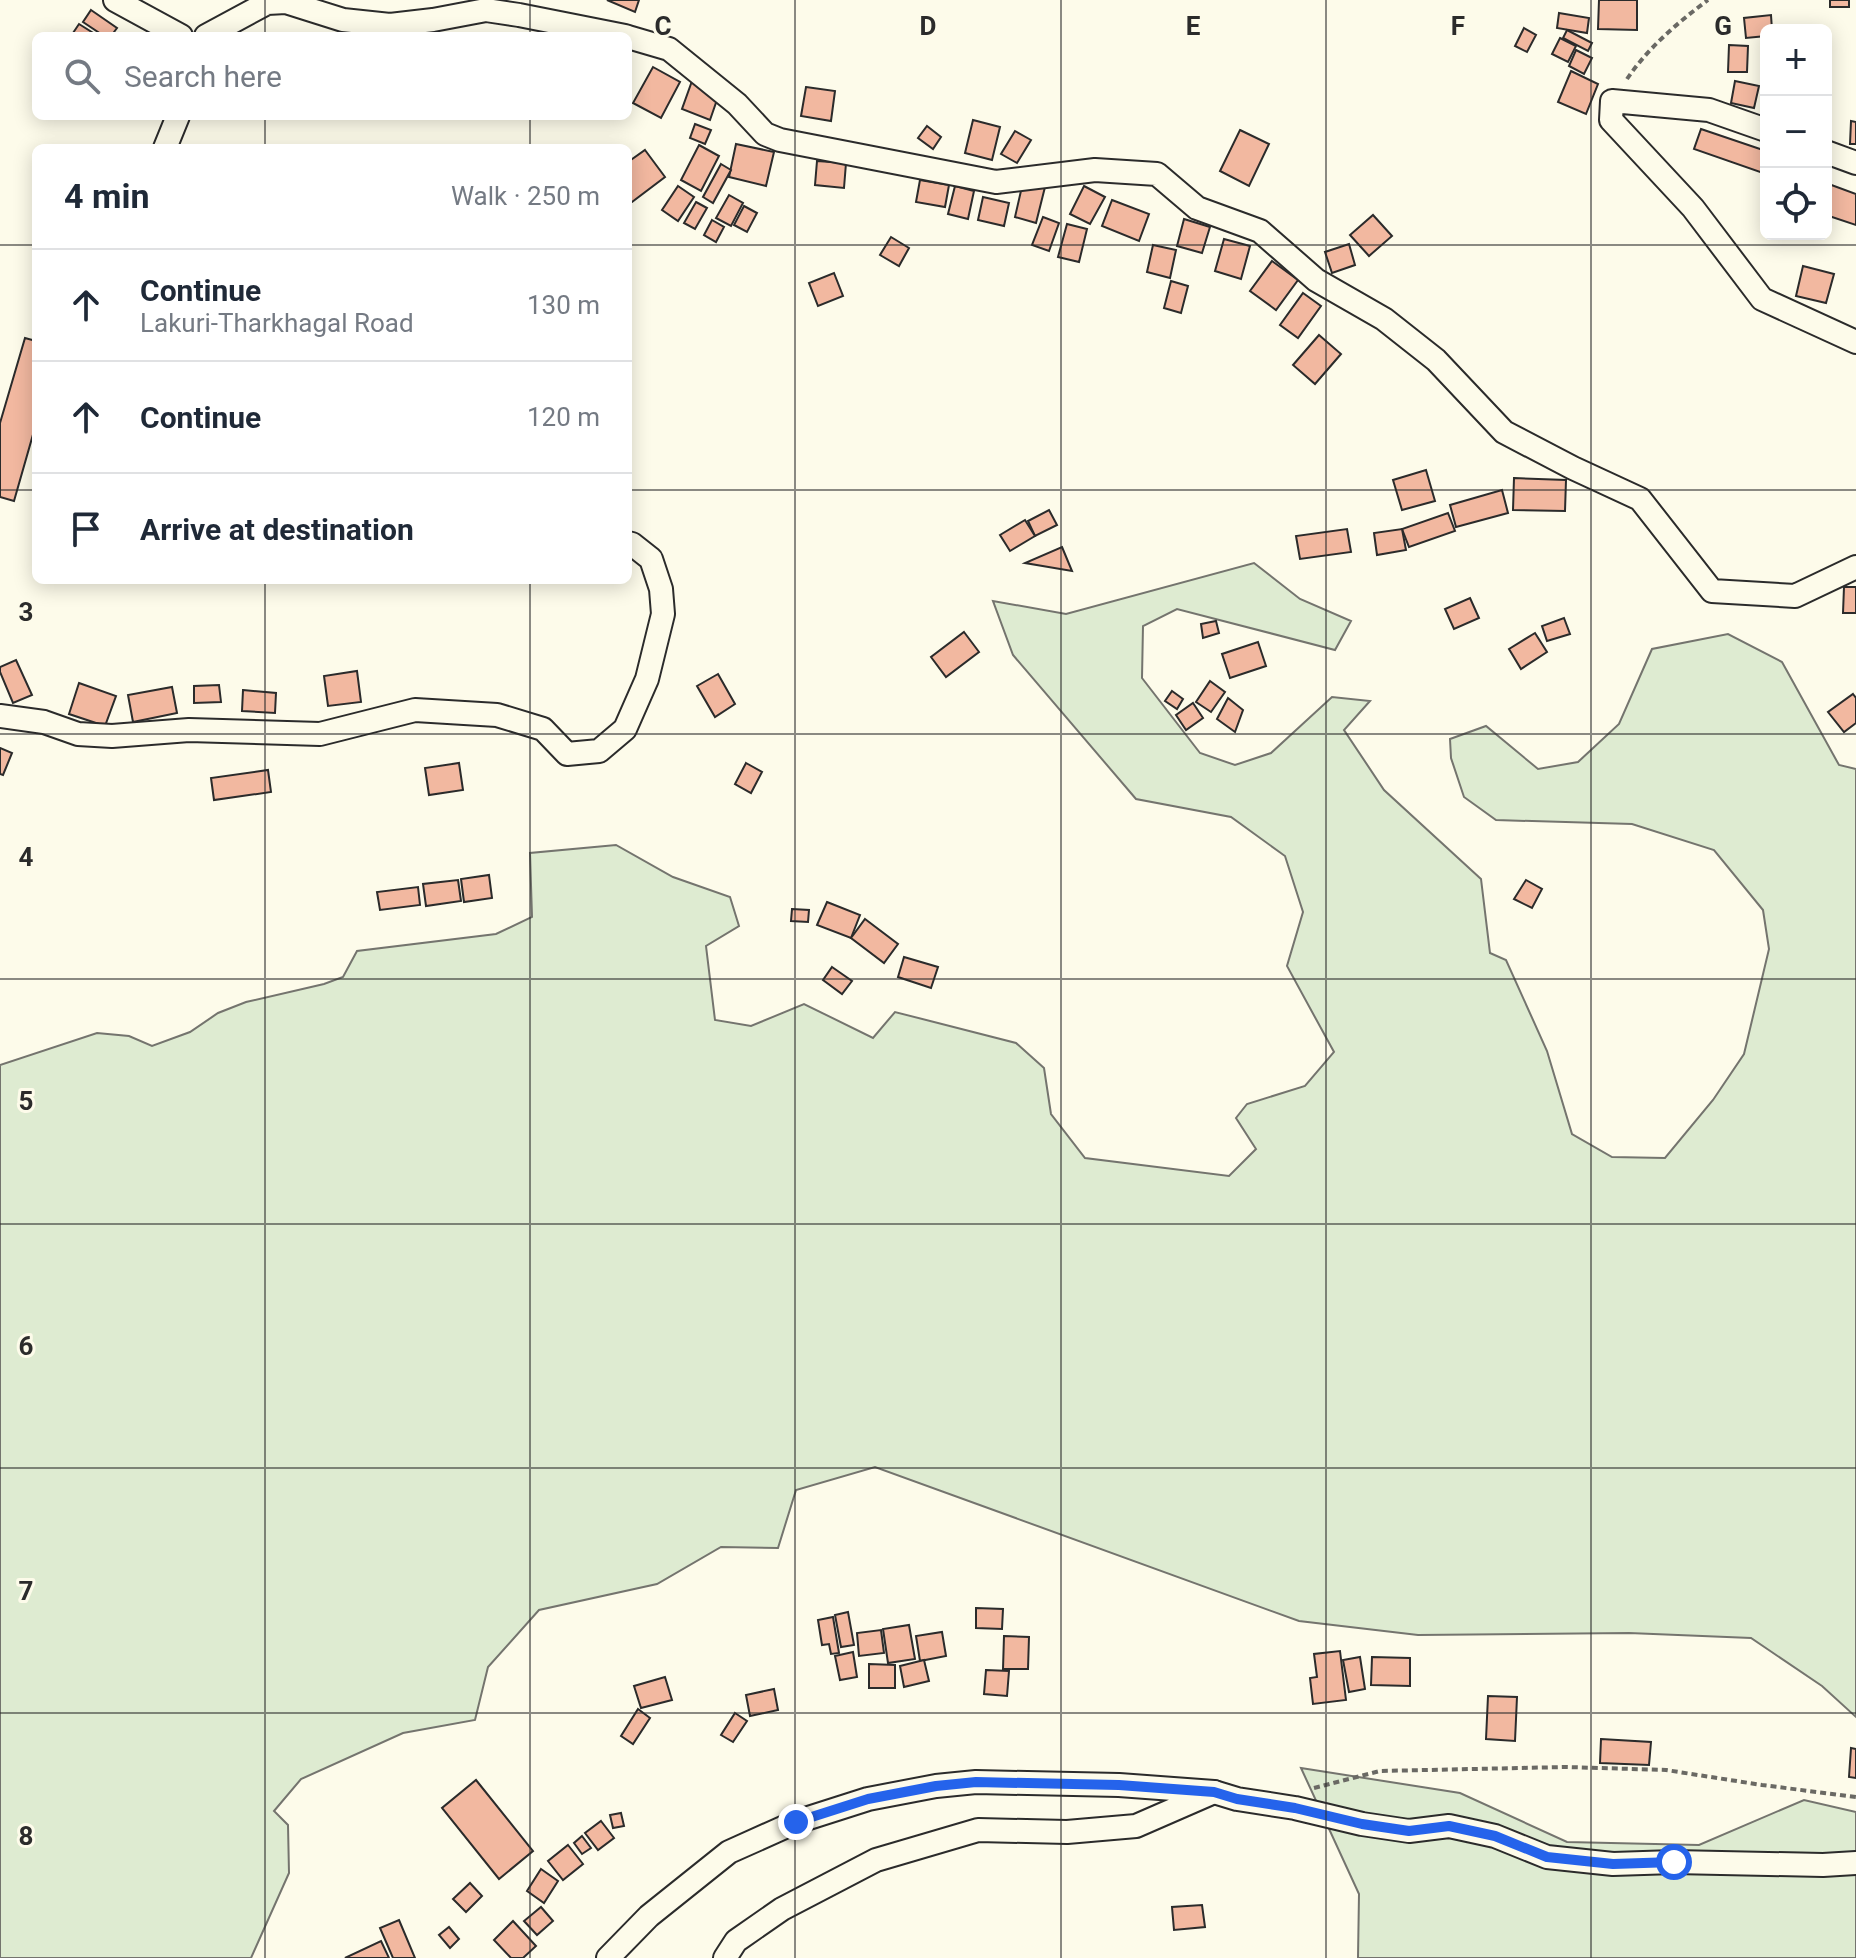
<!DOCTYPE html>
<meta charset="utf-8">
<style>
body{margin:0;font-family:Roboto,sans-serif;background:#f2f2f3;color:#1f2937}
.controls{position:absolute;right:24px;top:24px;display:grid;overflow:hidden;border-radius:12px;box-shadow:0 4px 20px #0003}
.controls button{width:72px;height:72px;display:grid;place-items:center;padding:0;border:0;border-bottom:2px solid #e0e1e3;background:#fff;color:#1f2937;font:40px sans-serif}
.stop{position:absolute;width:24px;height:24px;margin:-18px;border:6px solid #2563eb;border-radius:50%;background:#fff}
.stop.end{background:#2563eb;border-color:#fff;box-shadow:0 2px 8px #0008}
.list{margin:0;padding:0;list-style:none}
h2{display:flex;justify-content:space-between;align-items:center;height:104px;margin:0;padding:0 32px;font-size:34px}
h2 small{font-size:26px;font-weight:400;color:#747a83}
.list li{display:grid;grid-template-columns:52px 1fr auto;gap:24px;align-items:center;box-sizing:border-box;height:112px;padding:0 32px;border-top:2px solid #e0e1e3}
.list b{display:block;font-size:30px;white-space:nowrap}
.list p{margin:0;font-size:26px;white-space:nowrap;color:#747a83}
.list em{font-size:26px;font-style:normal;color:#747a83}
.icon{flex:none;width:44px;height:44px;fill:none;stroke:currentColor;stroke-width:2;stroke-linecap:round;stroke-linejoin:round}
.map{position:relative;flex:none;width:1856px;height:1958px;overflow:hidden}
.search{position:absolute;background:#fff;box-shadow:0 4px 20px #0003;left:32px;top:32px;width:600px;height:88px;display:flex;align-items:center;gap:20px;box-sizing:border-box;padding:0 28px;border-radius:12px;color:#747a83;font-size:30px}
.panel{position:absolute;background:#fff;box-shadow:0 4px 20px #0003;left:32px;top:144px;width:600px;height:440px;border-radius:12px}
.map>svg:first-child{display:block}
.green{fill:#deebd1;stroke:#74746e;stroke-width:2}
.building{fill:#f2b8a0;stroke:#2b2b2b;stroke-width:2}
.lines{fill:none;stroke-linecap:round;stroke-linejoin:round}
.street-casing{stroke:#2b2b2b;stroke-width:26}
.path{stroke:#6a6964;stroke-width:4;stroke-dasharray:6 4;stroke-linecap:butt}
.street{stroke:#fdfbea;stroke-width:22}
.route{stroke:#2563eb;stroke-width:10}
.grid{fill:none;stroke:#2b2b2b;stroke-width:2;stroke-opacity:0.55}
.grid-label{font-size:26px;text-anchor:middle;font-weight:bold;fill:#2b2b2b;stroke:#fdfbea;stroke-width:6;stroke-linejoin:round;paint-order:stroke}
</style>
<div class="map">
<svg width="1856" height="1958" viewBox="0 0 1856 1958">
<rect width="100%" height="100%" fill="#fdfbea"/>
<g class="green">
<path d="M 1254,563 L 1300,599 L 1351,621 L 1335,650 L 1177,609 L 1143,626 L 1142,678 L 1200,753 L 1235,765 L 1271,753 L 1332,697 L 1370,701 L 1344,730 L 1384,790 L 1481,879 L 1490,953 L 1506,960 L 1547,1051 L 1572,1134 L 1612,1157 L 1665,1158 L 1713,1100 L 1744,1054 L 1769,949 L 1763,910 L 1714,850 L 1632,824 L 1496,820 L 1464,797 L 1451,758 L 1450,739 L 1486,726 L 1538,769 L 1578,762 L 1619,724 L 1652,649 L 1728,634 L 1782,662 L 1839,765 L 1856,769 L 1856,1717 L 1822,1686 L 1751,1638 L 1629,1633 L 1418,1635 L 1299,1621 L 875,1467 L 796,1490 L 778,1548 L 721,1547 L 657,1584 L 539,1610 L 488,1667 L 475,1720 L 403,1733 L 301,1779 L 274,1811 L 288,1825 L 289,1873 L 251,1958 L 0,1958 L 0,1065 L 97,1033 L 129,1036 L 152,1046 L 190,1032 L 218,1013 L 246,1002 L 324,984 L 343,977 L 357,951 L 496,934 L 532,917 L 530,853 L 616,845 L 673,877 L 730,897 L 739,926 L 706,946 L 715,1020 L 751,1026 L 804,1004 L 873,1038 L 895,1012 L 1016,1043 L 1044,1068 L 1051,1114 L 1085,1158 L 1229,1176 L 1256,1149 L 1236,1118 L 1247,1104 L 1305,1086 L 1334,1052 L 1287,966 L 1303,912 L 1285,856 L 1231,817 L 1136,799 L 1013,655 L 993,601 L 1066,614 Z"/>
<path d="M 1301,1768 L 1460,1793 L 1567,1842 L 1699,1845 L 1804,1800 L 1856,1812 L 1856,1958 L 1358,1958 L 1359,1894 Z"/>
</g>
<g class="building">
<path d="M 607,0 L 639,0 L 635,12 Z"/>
<path d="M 1599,0 L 1637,0 L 1637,30 L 1598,29 Z"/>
<rect x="1830" y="0" width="19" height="7"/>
<path d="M 91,10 L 117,28 L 111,36 L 104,36 L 83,22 Z"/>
<path d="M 1559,13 L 1589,18 L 1587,33 L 1557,28 Z"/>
<path d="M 1771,15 L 1772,30 L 1766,30 L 1766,36 L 1746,38 L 1744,18 Z"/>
<path d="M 79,24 L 98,36 L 71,36 Z"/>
<path d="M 1524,28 L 1536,35 L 1527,52 L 1515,46 Z"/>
<path d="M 1567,30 L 1592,43 L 1588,51 L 1563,38 Z"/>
<path d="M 1560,38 L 1576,46 L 1568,62 L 1552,54 Z"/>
<path d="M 1729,45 L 1748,46 L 1747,72 L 1728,72 Z"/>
<path d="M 1576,50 L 1592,58 L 1584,74 L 1569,66 Z"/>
<path d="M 653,67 L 680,82 L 661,118 L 633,103 Z"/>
<path d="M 1571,71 L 1598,84 L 1586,114 L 1558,102 Z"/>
<path d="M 692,81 L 720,91 L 710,120 L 682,109 Z"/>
<path d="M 1735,81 L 1759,86 L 1754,108 L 1731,103 Z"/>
<path d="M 806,87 L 835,91 L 831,121 L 801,116 Z"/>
<path d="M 973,120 L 1000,127 L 992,160 L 965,153 Z"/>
<path d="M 1851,121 L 1856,122 L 1856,144 L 1850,144 Z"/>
<path d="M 695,124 L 711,130 L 705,144 L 690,138 Z"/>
<path d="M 927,126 L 941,137 L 933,149 L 918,138 Z"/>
<path d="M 1701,129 L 1766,151 L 1766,162 L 1763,173 L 1694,149 Z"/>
<path d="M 1240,130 L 1269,144 L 1249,186 L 1220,171 Z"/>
<path d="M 1015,131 L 1031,140 L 1017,163 L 1001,154 Z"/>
<path d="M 736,144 L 774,152 L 766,186 L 729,177 Z"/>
<path d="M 699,145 L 719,156 L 701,191 L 681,180 Z"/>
<path d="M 645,150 L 665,177 L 628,205 L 628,162 Z"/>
<path d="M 817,161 L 846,163 L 844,188 L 815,185 Z"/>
<path d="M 721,164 L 731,170 L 713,203 L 703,197 Z"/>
<path d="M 920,180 L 949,185 L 945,207 L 916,202 Z"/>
<path d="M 1023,182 L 1045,187 L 1036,223 L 1015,217 Z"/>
<path d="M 1826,183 L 1856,194 L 1856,225 L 1826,215 Z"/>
<path d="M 678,186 L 694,197 L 678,221 L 662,210 Z"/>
<path d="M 955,186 L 974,191 L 968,219 L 948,214 Z"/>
<path d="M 1084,186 L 1105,197 L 1090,224 L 1070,214 Z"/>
<path d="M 729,195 L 743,203 L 731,226 L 716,218 Z"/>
<path d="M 983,197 L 1009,203 L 1004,226 L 978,220 Z"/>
<path d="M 1112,200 L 1149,214 L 1139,241 L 1102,226 Z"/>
<path d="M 696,202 L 707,208 L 695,229 L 684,223 Z"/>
<path d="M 744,206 L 757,213 L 747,232 L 734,225 Z"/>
<path d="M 1373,215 L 1392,236 L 1369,256 L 1350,235 Z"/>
<path d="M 1043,217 L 1059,223 L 1049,251 L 1032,245 Z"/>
<path d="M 1184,219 L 1210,227 L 1202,253 L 1177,246 Z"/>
<path d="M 712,220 L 724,227 L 716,242 L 704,235 Z"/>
<path d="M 1067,224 L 1087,229 L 1079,262 L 1058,257 Z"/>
<path d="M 891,237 L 909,248 L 899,266 L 880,255 Z"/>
<path d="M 1224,239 L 1250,246 L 1241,279 L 1215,271 Z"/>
<path d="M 1349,244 L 1355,265 L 1332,273 L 1325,252 Z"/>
<path d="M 1153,245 L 1176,250 L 1170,278 L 1147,272 Z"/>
<path d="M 1272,261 L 1298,280 L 1276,310 L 1250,291 Z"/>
<path d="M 1803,266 L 1834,274 L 1826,303 L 1796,296 Z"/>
<path d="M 834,273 L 843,296 L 818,306 L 809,283 Z"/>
<path d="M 1171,281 L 1188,286 L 1181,313 L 1164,308 Z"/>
<path d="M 1303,293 L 1321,306 L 1298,338 L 1280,325 Z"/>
<path d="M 1319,335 L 1341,354 L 1315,384 L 1293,365 Z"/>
<path d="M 25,338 L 36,341 L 36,424 L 14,501 L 0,497 L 0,423 Z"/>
<path d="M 1426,470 L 1435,501 L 1402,510 L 1393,480 Z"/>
<path d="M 1514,478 L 1566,480 L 1565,511 L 1513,510 Z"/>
<path d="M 1502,490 L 1508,513 L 1456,527 L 1450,505 Z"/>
<path d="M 1049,510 L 1057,525 L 1035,536 L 1028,521 Z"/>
<path d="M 1448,513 L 1455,531 L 1409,547 L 1402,529 Z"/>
<path d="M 1025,520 L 1035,536 L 1010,551 L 1000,535 Z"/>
<path d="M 1347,529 L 1351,552 L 1300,559 L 1296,536 Z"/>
<path d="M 1402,529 L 1406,550 L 1377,555 L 1374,533 Z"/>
<path d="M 1062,547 L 1072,571 L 1025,563 Z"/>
<path d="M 1844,587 L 1856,587 L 1856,613 L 1843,613 Z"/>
<path d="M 1470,598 L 1479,618 L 1454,629 L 1445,609 Z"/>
<path d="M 1564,618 L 1570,634 L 1547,641 L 1542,626 Z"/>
<path d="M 1216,621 L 1219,633 L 1203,638 L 1201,624 Z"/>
<path d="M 964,632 L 979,652 L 946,677 L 931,657 Z"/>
<path d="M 1535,633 L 1547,652 L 1521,669 L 1509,649 Z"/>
<path d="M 1258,642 L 1266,666 L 1230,678 L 1222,654 Z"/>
<path d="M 16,660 L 32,695 L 13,703 L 0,672 L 0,667 Z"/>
<path d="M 357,671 L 361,702 L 328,706 L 324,676 Z"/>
<path d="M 718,674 L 735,704 L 715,717 L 697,686 Z"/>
<path d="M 1210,681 L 1225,692 L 1211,712 L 1196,702 Z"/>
<path d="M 79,683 L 116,696 L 105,726 L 69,714 Z"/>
<path d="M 219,685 L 221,702 L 194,703 L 194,686 Z"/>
<path d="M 172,687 L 177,713 L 133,722 L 128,695 Z"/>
<path d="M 243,690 L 276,693 L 275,713 L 242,711 Z"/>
<path d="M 1172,691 L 1183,699 L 1177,709 L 1165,701 Z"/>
<path d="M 1853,694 L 1856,698 L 1856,723 L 1844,732 L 1828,712 Z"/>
<path d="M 1228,698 L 1243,710 L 1235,732 L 1217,719 Z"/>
<path d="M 1193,703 L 1203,718 L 1186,730 L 1176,715 Z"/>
<path d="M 0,748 L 12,753 L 3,775 L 0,774 Z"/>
<path d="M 459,763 L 463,790 L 429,795 L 425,768 Z"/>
<path d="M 746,763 L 762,772 L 751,793 L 735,784 Z"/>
<path d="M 268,770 L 271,792 L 214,800 L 211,778 Z"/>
<path d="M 489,875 L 492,898 L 464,902 L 461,879 Z"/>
<path d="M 458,880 L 461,901 L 426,906 L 423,884 Z"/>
<path d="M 1526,880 L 1542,889 L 1532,908 L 1514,899 Z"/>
<path d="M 418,887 L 420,905 L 380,910 L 377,892 Z"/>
<path d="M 827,902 L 860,915 L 851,938 L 817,925 Z"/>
<path d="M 792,909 L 809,910 L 808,922 L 791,921 Z"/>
<path d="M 865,919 L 898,944 L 884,963 L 851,938 Z"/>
<path d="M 904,957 L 938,967 L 931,988 L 898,977 Z"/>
<path d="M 832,967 L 852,981 L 842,994 L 823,980 Z"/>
<path d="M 976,1608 L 1003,1609 L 1002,1629 L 976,1628 Z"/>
<path d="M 848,1612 L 854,1645 L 841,1647 L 835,1615 Z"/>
<path d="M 833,1617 L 839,1653 L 831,1654 L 829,1644 L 822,1645 L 818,1620 Z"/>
<path d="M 909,1625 L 915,1659 L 888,1663 L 883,1629 Z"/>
<path d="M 881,1630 L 884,1653 L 859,1656 L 857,1633 Z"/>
<path d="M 942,1632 L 946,1656 L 920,1661 L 916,1636 Z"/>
<path d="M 1004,1636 L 1029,1637 L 1028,1669 L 1003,1669 Z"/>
<path d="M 1340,1651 L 1346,1700 L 1313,1704 L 1310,1678 L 1317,1677 L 1314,1654 Z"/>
<path d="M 853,1652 L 857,1677 L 840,1680 L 835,1656 Z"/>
<path d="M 1360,1657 L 1365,1689 L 1349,1692 L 1343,1660 Z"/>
<path d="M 1372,1657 L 1410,1658 L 1410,1686 L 1371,1685 Z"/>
<path d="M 924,1660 L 929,1681 L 904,1687 L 900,1666 Z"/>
<path d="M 869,1664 L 895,1665 L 895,1688 L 869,1688 Z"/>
<path d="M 986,1670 L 1009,1671 L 1007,1696 L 984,1694 Z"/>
<path d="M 665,1677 L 672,1700 L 641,1708 L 634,1686 Z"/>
<path d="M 774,1689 L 778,1710 L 750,1716 L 746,1695 Z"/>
<path d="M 1488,1696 L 1517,1697 L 1515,1741 L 1486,1739 Z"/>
<path d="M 638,1709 L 650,1718 L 633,1744 L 621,1736 Z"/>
<path d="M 735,1713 L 747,1721 L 733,1742 L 721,1735 Z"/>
<path d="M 1601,1739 L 1651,1742 L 1649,1765 L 1600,1763 Z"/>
<path d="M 1851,1748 L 1856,1749 L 1856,1778 L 1849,1777 Z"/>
<path d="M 476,1780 L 533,1851 L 499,1879 L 442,1808 Z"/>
<path d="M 621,1813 L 624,1826 L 613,1828 L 610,1815 Z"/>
<path d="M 601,1821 L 614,1838 L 598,1850 L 585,1833 Z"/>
<path d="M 582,1836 L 591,1848 L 582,1854 L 574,1843 Z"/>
<path d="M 568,1845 L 583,1864 L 563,1880 L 548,1861 Z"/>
<path d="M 541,1869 L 558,1881 L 544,1903 L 527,1891 Z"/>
<path d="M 470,1883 L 482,1896 L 466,1912 L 453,1899 Z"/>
<path d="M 1202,1905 L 1205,1927 L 1174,1930 L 1172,1907 Z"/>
<path d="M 541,1907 L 553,1921 L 537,1935 L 524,1921 Z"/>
<path d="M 399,1920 L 415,1958 L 393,1958 L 380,1928 Z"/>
<path d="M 513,1921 L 536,1946 L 523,1958 L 511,1958 L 494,1940 Z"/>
<path d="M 449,1927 L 459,1939 L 450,1948 L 439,1935 Z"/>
<path d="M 381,1941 L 389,1958 L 345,1958 Z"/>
</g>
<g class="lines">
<g class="street-casing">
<g id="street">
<path d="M 115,0 L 181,36"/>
<path d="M 206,36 L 267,3 L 286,2 L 343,20 L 390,25 L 433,20 L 486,10 L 519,15 L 625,36"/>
<path d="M 628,37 L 669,49 L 737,104 L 765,134 L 780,140 L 996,182 L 1095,170 L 1157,174 L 1197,208 L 1260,231 L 1316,280 L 1384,319 L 1436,360 L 1504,432 L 1573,468 L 1640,499 L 1712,591 L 1795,596 L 1856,567"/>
<path d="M 1766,130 L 1709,110 L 1612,101 L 1611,120 L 1693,208 L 1762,299 L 1856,342"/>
<path d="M 165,148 L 178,116"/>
<path d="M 1826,152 L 1856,163"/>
<path d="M 0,716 L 44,722 L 78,734 L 112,736 L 189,730 L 320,734 L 415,710 L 497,715 L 543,729 L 567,754 L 599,751 L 625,729 L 647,679 L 663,614 L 661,589 L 651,559 L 632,544 L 628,543"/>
<path d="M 1214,1792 L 1237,1799 L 1295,1808 L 1362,1824 L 1409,1831 L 1449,1826 L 1495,1836 L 1547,1857 L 1613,1864 L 1674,1862 L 1823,1865 L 1856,1863"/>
<path d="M 608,1958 L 649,1916 L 729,1852 L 796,1822 L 868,1799 L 936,1786 L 976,1782 L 1119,1785 L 1214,1792 L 1136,1826 L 1067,1832 L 978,1830 L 876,1860 L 782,1909 L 736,1941 L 725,1958"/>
</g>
</g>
<g class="path">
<path d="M 1627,79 C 1648,48 1677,23 1708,0"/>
<path d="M 1314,1788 L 1380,1771 L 1566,1767 L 1666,1770 L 1762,1785 L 1856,1797"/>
</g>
<use href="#street" class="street"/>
</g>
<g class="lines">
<path class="route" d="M 796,1822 L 868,1799 L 936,1786 L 976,1782 L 1119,1785 L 1214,1792 L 1237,1799 L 1295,1808 L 1362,1824 L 1409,1831 L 1449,1826 L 1495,1836 L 1547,1857 L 1613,1864 L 1674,1862"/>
</g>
<path class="grid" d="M 265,0 L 265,36M 530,0 L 530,36M 795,0 L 795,1958M 1061,0 L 1061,1958M 1326,0 L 1326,1958M 1591,0 L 1591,1958M 265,116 L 265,148M 530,116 L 530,148M 0,245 L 36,245M 628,245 L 1856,245M 0,490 L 36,490M 628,490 L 1856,490M 265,580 L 265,1958M 530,580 L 530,1958M 0,734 L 1856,734M 0,979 L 1856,979M 0,1224 L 1856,1224M 0,1468 L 1856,1468M 0,1713 L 1856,1713"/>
<g class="grid-label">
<text x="663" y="35">C</text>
<text x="928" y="35">D</text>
<text x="1193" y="35">E</text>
<text x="1458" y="35">F</text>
<text x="1723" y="35">G</text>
<text x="26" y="621">3</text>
<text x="26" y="866">4</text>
<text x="26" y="1110">5</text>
<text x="26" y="1355">6</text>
<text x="26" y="1600">7</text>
<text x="26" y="1845">8</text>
</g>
</svg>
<div class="controls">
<button>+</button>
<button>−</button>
<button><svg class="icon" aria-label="locate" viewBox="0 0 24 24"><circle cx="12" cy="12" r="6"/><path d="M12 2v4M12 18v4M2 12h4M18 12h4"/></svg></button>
</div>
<div class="stop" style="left:1674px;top:1862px"></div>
<div class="stop end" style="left:796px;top:1822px"></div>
<div class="search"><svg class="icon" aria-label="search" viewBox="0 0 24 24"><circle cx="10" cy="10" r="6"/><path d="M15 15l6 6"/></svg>Search here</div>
<section class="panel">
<h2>4 min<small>Walk · 250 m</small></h2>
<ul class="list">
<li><svg class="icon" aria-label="ahead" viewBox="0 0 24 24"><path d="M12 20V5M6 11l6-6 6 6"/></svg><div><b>Continue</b><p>Lakuri-Tharkhagal Road</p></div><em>130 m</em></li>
<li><svg class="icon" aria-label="ahead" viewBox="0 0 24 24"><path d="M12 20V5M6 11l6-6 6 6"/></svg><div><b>Continue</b></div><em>120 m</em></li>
<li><svg class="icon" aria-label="arrive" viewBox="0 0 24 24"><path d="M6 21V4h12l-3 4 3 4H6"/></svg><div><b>Arrive at destination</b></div></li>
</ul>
</section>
</div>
